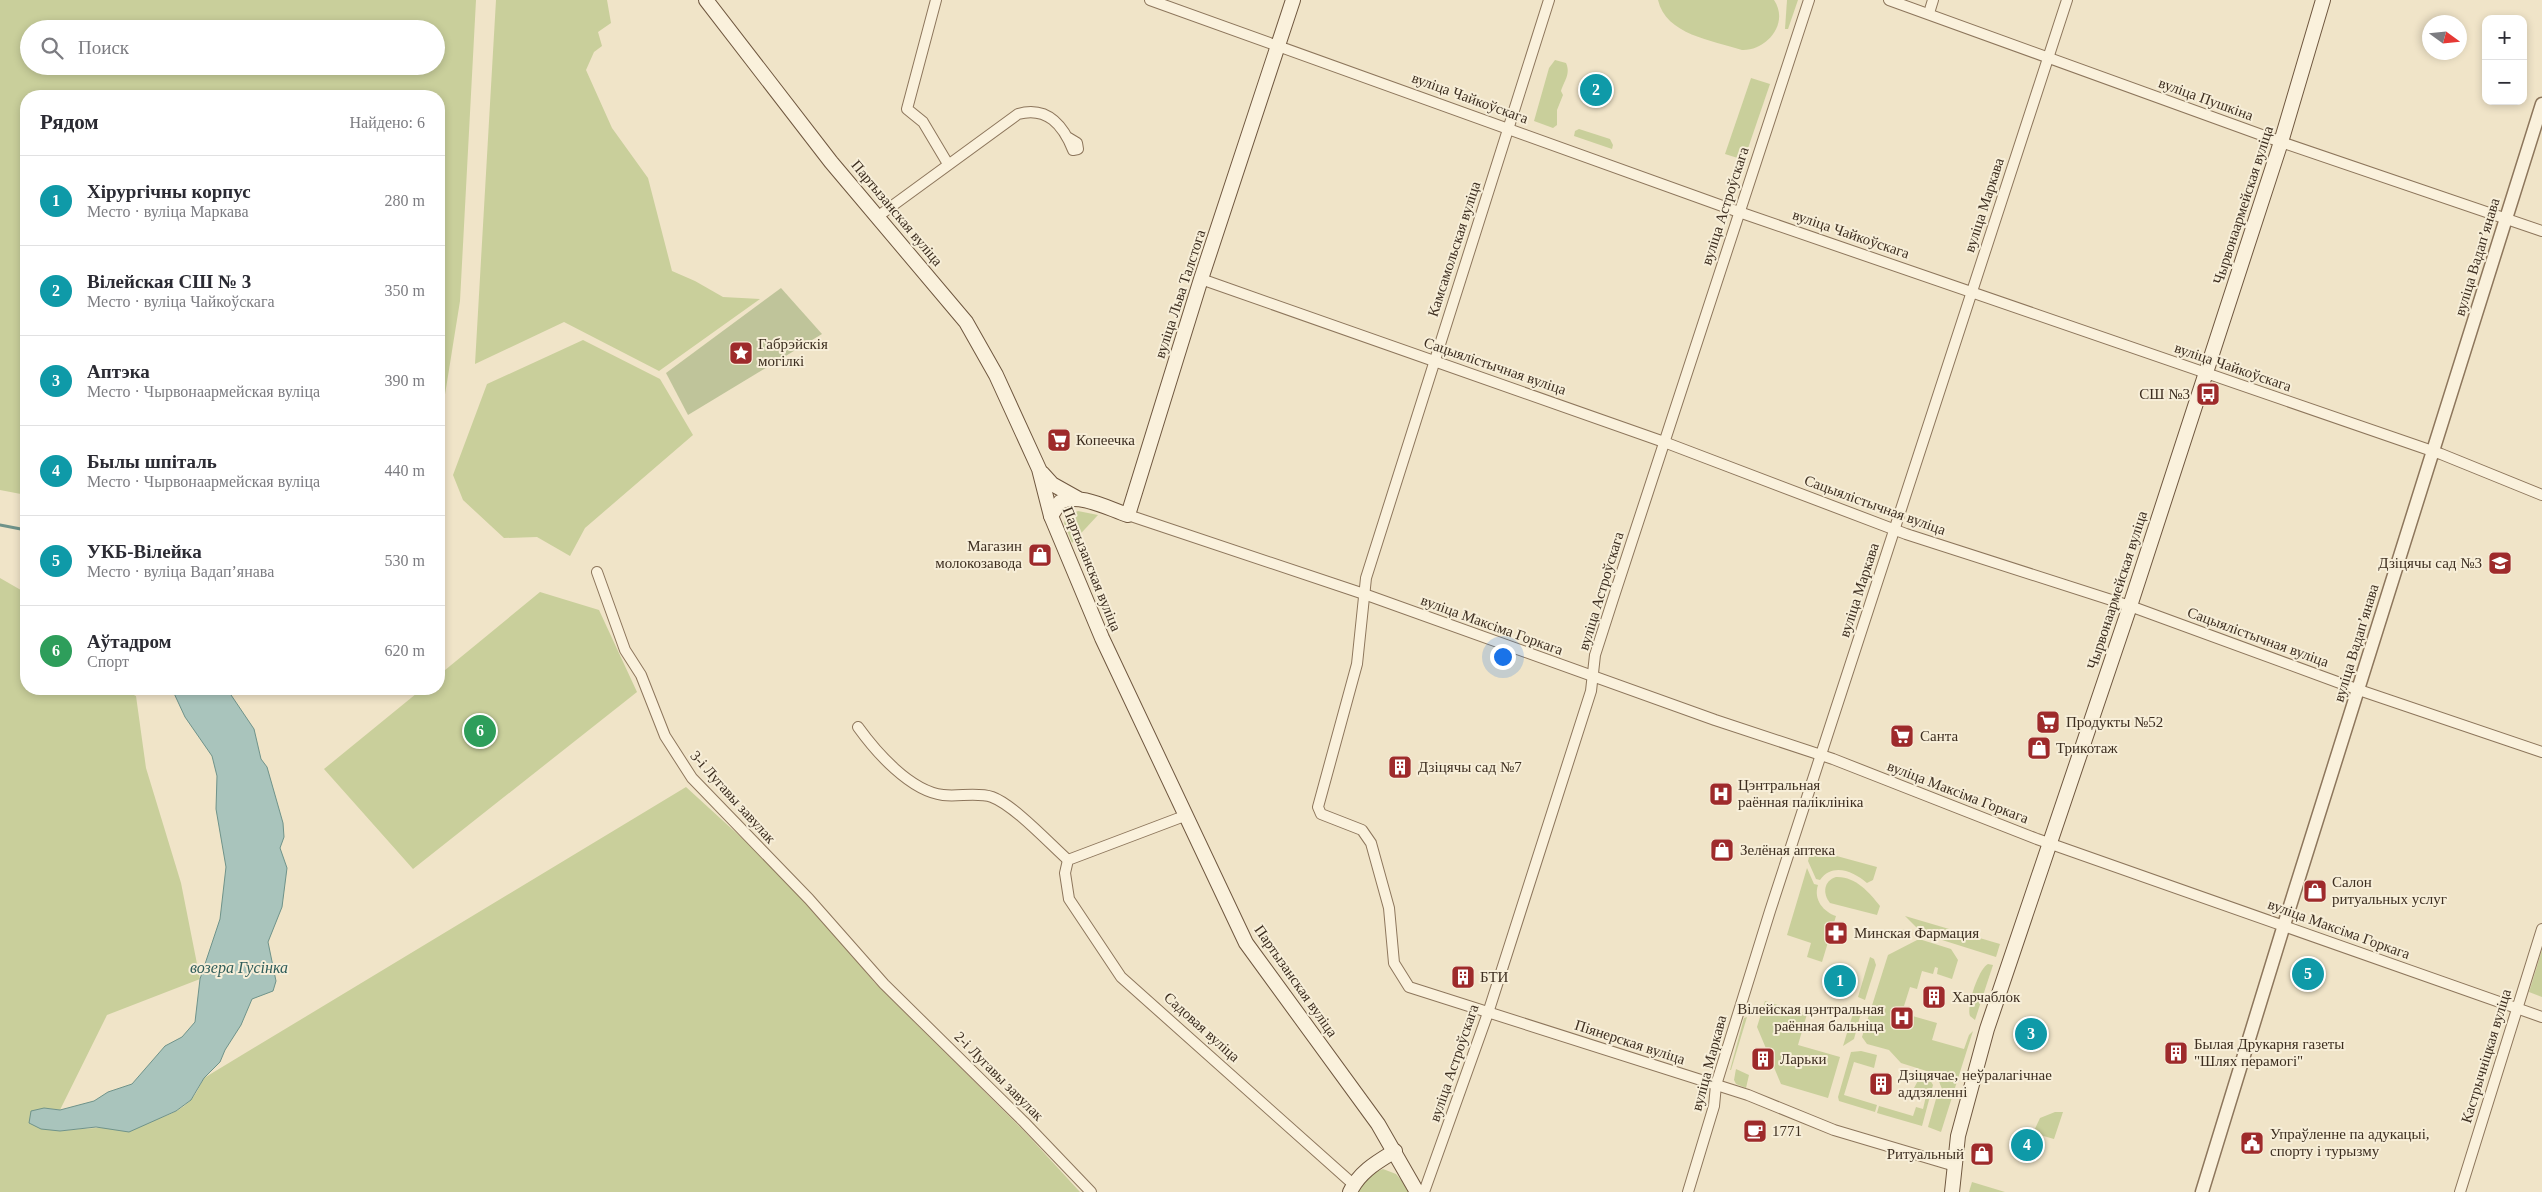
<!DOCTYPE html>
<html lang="ru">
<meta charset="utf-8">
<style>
body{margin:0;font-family:Georgia,serif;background:#f7f7f7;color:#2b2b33}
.controls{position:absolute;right:15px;top:15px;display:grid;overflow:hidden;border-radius:10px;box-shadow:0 2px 8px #0003}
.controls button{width:45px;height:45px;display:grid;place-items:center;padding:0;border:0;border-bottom:1px solid #e1e1e2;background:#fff;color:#2b2b33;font:25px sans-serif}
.compass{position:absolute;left:2422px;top:15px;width:45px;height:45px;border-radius:50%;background:#fff;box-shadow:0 2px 8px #0003;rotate:105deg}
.you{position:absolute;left:1502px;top:656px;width:18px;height:18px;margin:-12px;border:4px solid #fff;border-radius:50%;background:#1a73e8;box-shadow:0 0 0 8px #1a73e833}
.badge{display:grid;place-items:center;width:32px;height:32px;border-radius:50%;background:#db2777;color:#fff;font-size:16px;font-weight:700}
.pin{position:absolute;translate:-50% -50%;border:2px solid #fff;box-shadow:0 1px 5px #0006}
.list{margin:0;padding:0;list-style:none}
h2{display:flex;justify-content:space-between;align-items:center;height:65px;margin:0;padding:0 20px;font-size:21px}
h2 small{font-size:16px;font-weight:400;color:#7c7c81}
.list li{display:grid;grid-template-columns:32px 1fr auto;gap:15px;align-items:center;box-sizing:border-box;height:90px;padding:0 20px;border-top:1px solid #e1e1e2}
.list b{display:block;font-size:19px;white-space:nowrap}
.list p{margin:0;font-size:16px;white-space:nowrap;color:#7c7c81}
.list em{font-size:16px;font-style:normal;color:#7c7c81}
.icon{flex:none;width:28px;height:28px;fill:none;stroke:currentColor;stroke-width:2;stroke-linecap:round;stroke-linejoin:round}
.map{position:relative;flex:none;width:2542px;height:1192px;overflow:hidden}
.search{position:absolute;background:#fff;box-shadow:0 2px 8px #0003;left:20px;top:20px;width:425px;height:55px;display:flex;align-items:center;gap:12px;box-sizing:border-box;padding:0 18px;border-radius:28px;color:#7c7c81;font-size:19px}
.panel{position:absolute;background:#fff;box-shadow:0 2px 8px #0003;left:20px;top:90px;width:425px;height:605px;border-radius:20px}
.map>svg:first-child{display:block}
.green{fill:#c9cf9b;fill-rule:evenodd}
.cemetery{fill:#bfc49a}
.water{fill:#a9c4bc;stroke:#6f938a}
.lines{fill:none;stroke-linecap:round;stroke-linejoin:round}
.stream{stroke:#6f938a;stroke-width:3}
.minor-casing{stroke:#8d765c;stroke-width:12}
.tertiary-casing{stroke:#8d765c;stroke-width:15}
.secondary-casing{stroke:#6f573f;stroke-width:16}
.minor{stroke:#faf1dc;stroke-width:10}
.tertiary{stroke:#faf1dc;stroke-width:12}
.secondary{stroke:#faf1dc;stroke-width:14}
.labels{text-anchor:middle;stroke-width:4;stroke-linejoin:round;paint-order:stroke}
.street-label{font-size:15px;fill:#3d2e20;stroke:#f7eed8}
.poi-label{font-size:15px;fill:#3d2e20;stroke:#f7eed8;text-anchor:start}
.water-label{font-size:16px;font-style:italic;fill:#2f5d5a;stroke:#f7eed8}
</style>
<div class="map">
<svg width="2542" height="1192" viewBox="0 0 2542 1192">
<rect width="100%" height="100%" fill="#f0e4c8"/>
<g class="green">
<path d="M 0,0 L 476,0 L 460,301 L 439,432 L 439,96 L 26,96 L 26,495 L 0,490 ZM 29,29 L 436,29 L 436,66 L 29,66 Z"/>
<path d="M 496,0 L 607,0 L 611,23 L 598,32 L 602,46 L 594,52 L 586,70 L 612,128 L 648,178 L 672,271 L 695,281 L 723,297 L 760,299 L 659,371 L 564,322 L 475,364 Z"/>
<path d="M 1658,0 L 1774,0 C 1790,24 1766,51 1742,50 C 1712,40 1666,35 1658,0 Z"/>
<path d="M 1787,0 L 1798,0 L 1788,29 L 1785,29 Z"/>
<path d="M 1555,60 L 1566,63 C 1571,74 1564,81 1561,91 L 1563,95 L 1557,110 L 1557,125 L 1553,128 L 1534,121 L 1549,68 Z"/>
<path d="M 1751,78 L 1770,84 L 1744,160 L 1725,154 Z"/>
<path d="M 1579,129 L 1610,139 L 1613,145 L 1612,149 L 1574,136 L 1575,131 Z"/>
<path d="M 583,340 L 660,379 L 693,435 L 585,528 L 570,556 L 537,537 L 504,538 L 463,500 L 453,475 L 487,384 Z"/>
<path d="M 1078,511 L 1098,515 L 1072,543 L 1064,523 L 1067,516 Z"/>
<path d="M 0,578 L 26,593 L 26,689 L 121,689 L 136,696 L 146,768 L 181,883 L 200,979 L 107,1015 L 60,1110 L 44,1108 L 60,1131 C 98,1126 160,1130 190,1101 C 196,1095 200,1085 204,1078 L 686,787 L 755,850 L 817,913 L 874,982 L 1024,1131 L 1080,1192 L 0,1192 Z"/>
<path d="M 540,592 L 599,610 L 637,692 L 413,869 L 324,769 L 422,689 L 439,689 L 439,675 Z"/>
<path d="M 1811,849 L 1877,867 L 1873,880 L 1867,883 C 1854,872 1833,862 1820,880 L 1816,879 L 1808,861 Z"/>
<path d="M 1807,868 L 1814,884 L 1818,885 C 1813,900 1824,912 1836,916 L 1822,962 L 1807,957 L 1811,943 L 1787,935 Z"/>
<path d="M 1836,877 C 1855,876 1869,892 1880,906 L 1877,915 L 1830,903 C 1822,893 1824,881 1836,877 Z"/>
<path d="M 1905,916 L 2000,944 L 1996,957 L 1923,934 Z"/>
<path d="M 1919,939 L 1951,949 L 1958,960 L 1952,979 L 1937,974 L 1938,968 L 1935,967 L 1933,974 L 1922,971 L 1917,989 L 1910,987 L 1904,1006 L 1911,1008 L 1909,1015 L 1937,1023 L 1932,1040 L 1964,1049 L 1969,1035 L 1973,1031 L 1941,1132 L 1928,1127 L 1936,1099 L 1948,1096 L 1946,1090 L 1942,1089 L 1936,1074 L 1901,1063 L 1889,1050 L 1867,1044 L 1862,1037 L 1888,955 Z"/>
<path d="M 2542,950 L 2542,997 L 2529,992 Z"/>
<path d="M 1870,957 L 1874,959 L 1876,965 L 1865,1000 L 1858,997 Z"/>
<path d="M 1988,964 L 1993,965 L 1975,1020 L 1970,1016 C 1966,1006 1979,968 1988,964 Z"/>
<path d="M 1765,1001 L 1807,1014 L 1798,1045 L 1840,1057 L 1828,1098 L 1781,1084 L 1757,1027 Z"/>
<path d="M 1855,1007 L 1862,1009 L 1854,1039 L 1843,1046 Z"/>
<path d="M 1747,1017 L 1731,1070 L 1730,1070 L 1744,1018 Z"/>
<path d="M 1861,1051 L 1877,1055 L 1874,1068 L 1854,1062 L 1844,1095 L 1877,1105 L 1875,1112 L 1839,1101 L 1838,1097 L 1851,1052 Z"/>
<path d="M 1736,1069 L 1749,1075 L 1746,1088 L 1736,1084 L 1734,1080 Z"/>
<path d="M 1920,1077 L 1930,1080 L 1933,1085 L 1922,1126 L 1877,1113 L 1879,1106 L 1913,1116 L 1916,1107 L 1923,1109 L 1927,1092 L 1914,1088 Z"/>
<path d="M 2055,1112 L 2063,1112 L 2054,1139 L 2033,1133 L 2040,1118 Z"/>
<path d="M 1383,1169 L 1396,1174 L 1411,1192 L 1354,1192 L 1376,1172 Z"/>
<path d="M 1972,1182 L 2005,1192 L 1969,1192 Z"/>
</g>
<path class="cemetery" d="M 781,288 L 822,334 L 688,415 L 666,373 Z"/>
<path class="water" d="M 172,689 L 227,689 L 254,729 L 261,759 L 267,767 L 283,823 L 284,837 L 280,848 L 287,868 L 282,907 L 268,942 L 276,981 L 273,991 L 252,999 L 241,1025 L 225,1050 L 220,1062 L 204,1078 L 191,1100 L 176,1111 L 129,1132 L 96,1127 L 60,1131 L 41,1129 L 29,1123 L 31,1111 L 44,1108 L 60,1110 L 94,1101 L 108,1092 L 132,1084 L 165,1046 L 182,1037 L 195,1022 L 200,979 L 220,919 L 226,867 L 216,809 L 217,776 L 212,756 L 185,717 Z"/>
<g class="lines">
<path class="stream" d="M 0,525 L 26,530"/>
<g class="minor-casing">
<g id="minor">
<path d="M 936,0 L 907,109 L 923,122 L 948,164"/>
<path d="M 1150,0 L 1739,212 L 2441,454 L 2542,495"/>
<path d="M 1549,0 L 1366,578 L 1357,664 L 1318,807 L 1321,814 L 1362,830 L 1371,843 L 1389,908 L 1394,963 L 1409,987 L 1748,1095 L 1834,1130 L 1955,1166"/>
<path d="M 1889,0 L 2281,142 L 2542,231"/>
<path d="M 1929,13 L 1933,0"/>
<path d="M 877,217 L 1018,114 C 1047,106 1063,125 1073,150 L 1078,149 L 1077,143 L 1067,137"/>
<path d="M 1201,279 L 1664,442 L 1906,534 L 2130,606 L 2359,690 L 2542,752"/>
<path d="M 1128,515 L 1364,594 L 1715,720 L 1833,759 L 2037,839 L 2542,1017"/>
<path d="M 597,572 L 625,650 L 641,675 L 665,736 L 692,778 L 809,899 L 884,984 L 1024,1122 L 1091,1192"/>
<path d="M 858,727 C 876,752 910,791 943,795 C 958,797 977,792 992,797 C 1014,805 1050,844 1068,860"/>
<path d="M 1187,815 L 1068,860 L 1065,873 L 1069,899 L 1121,977 L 1353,1184"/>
<path d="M 1424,1192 L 1488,1013 L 1591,691 L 1595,655 L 1613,599 L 1809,0"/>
<path d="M 1688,1192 L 1714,1106 L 1716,1085 L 1770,911 L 2067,0"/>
<path d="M 2460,1192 L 2542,929"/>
</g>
</g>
<g class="tertiary-casing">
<path id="tertiary" d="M 2202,1192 L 2284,925 L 2542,104"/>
</g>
<g class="secondary-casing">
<g id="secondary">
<path d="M 706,0 L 831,162 L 966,322 L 996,375 L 1039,469 L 1051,516 L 1102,638 L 1246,943 L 1378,1124 L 1417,1192"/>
<path d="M 1042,473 L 1052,484 L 1077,498"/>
<path d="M 1051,516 L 1060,502 C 1079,492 1109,509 1128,515 L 1201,279 L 1293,0"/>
<path d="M 1350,1192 C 1359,1172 1377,1162 1395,1151"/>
<path d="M 1952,1192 L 1958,1136 L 1987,1029 L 2130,606 L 2281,142 L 2323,0"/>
</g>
</g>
<use href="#minor" class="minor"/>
<use href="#tertiary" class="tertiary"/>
<use href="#secondary" class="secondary"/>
</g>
<defs>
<g id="sight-square" transform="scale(1.25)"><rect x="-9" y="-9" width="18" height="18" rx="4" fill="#9e2a2b" stroke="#f7eed8"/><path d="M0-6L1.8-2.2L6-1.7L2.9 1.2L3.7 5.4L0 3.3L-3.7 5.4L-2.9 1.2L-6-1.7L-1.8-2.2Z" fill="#fff"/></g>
<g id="bus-square" transform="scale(1.25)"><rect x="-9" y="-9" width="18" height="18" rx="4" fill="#9e2a2b" stroke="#f7eed8"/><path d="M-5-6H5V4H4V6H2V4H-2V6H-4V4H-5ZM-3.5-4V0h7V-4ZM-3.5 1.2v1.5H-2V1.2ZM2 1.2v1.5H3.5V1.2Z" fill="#fff"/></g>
<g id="supermarket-square" transform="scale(1.25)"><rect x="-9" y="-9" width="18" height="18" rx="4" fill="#9e2a2b" stroke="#f7eed8"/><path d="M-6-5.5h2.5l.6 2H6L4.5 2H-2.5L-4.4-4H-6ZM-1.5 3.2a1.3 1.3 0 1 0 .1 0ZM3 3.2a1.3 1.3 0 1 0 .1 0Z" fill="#fff"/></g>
<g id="shop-square" transform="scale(1.25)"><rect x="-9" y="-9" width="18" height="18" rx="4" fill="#9e2a2b" stroke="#f7eed8"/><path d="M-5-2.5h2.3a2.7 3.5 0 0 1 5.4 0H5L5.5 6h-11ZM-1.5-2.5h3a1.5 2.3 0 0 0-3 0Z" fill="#fff"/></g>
<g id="school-square" transform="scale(1.25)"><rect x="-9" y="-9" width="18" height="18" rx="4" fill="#9e2a2b" stroke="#f7eed8"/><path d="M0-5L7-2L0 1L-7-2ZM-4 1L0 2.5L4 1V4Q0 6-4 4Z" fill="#fff"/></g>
<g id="building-square" transform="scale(1.25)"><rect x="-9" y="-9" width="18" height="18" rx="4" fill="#9e2a2b" stroke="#f7eed8"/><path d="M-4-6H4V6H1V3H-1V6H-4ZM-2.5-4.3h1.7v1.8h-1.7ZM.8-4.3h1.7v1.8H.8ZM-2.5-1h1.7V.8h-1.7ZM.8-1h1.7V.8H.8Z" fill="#fff"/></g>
<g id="hospital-square" transform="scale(1.25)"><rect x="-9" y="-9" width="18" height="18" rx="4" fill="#9e2a2b" stroke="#f7eed8"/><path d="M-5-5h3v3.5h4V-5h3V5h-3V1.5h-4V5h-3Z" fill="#fff"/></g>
<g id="pharmacy-square" transform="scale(1.25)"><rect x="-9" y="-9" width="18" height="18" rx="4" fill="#9e2a2b" stroke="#f7eed8"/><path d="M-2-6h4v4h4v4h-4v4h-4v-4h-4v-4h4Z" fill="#fff"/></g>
<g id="cafe-square" transform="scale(1.25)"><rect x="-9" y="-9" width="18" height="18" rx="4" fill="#9e2a2b" stroke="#f7eed8"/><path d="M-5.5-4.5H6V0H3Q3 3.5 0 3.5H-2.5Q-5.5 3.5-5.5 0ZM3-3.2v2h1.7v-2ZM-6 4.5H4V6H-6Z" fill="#fff"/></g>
<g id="civic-square" transform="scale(1.25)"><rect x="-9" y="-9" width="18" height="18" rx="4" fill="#9e2a2b" stroke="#f7eed8"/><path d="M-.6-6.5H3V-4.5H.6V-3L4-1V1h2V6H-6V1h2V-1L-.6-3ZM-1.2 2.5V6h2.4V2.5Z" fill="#fff"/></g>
</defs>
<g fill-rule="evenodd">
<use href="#sight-square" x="741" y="353"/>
<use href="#bus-square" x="2208" y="394"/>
<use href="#supermarket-square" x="1059" y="440"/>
<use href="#shop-square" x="1040" y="555"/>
<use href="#school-square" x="2500" y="563"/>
<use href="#supermarket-square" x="2048" y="722"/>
<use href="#supermarket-square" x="1902" y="736"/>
<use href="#shop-square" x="2039" y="748"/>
<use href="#building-square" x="1400" y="767"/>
<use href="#hospital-square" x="1721" y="794"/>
<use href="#shop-square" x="1722" y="850"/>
<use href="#shop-square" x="2315" y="891"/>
<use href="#pharmacy-square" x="1836" y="933"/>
<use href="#building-square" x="1463" y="977"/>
<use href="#building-square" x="1934" y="997"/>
<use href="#hospital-square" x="1902" y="1018"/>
<use href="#building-square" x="2176" y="1053"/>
<use href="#building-square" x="1763" y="1059"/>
<use href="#building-square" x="1881" y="1084"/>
<use href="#cafe-square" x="1755" y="1131"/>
<use href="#civic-square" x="2252" y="1143"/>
<use href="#shop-square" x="1982" y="1154"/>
</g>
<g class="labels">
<g class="street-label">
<text transform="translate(1470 98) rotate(20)" y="5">вуліца Чайкоўскага</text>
<text transform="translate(2206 99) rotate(20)" y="5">вуліца Пушкіна</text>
<text transform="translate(1984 205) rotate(-72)" y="5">вуліца Маркава</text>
<text transform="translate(2243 205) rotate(-72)" y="5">Чырвонаармейская вуліца</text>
<text transform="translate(1725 206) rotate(-72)" y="5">вуліца Астроўскага</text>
<text transform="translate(897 213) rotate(50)" y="5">Партызанская вуліца</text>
<text transform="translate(1851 234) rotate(19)" y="5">вуліца Чайкоўскага</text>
<text transform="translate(1454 249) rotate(-72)" y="5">Камсамольская вуліца</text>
<text transform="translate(2477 257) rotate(-73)" y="5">вуліца Вадапʼянава</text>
<text transform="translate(1180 294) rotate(-72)" y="5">вуліца Льва Талстога</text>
<text transform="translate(1495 366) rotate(19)" y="5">Сацыялістычная вуліца</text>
<text transform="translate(2233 367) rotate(19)" y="5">вуліца Чайкоўскага</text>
<text transform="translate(1875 505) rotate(20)" y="5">Сацыялістычная вуліца</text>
<text transform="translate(1092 569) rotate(68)" y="5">Партызанская вуліца</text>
<text transform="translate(1859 590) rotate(-72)" y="5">вуліца Маркава</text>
<text transform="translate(2117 590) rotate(-72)" y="5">Чырвонаармейская вуліца</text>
<text transform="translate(1601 591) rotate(-73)" y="5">вуліца Астроўскага</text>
<text transform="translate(1492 625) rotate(20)" y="5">вуліца Максіма Горкага</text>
<text transform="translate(2258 637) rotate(20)" y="5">Сацыялістычная вуліца</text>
<text transform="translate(2356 643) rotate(-73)" y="5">вуліца Вадапʼянава</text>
<text transform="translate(1958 792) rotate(21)" y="5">вуліца Максіма Горкага</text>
<text transform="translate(733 797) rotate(48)" y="5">3-і Лугавы завулак</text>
<text transform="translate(2339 929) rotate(20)" y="5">вуліца Максіма Горкага</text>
<text transform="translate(1296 981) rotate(55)" y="5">Партызанская вуліца</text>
<text transform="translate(1202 1027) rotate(42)" y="5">Садовая вуліца</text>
<text transform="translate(1630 1042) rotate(18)" y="5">Піянерская вуліца</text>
<text transform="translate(2486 1056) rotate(-73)" y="5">Кастрычніцкая вуліца</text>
<text transform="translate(1454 1063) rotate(-71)" y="5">вуліца Астроўскага</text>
<text transform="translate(1709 1063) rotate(-75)" y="5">вуліца Маркава</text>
<text transform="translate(999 1076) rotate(45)" y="5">2-і Лугавы завулак</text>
</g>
<g class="poi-label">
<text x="758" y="349">Габрэйскія<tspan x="758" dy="17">могілкі</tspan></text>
<text x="2190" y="399" text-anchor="end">СШ №3</text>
<text x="1076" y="445">Копеечка</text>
<text x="1022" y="551" text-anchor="end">Магазин<tspan x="1022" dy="17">молокозавода</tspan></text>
<text x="2482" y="568" text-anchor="end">Дзіцячы сад №3</text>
<text x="2066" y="727">Продукты №52</text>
<text x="1920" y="741">Санта</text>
<text x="2056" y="753">Трикотаж</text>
<text x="1418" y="772">Дзіцячы сад №7</text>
<text x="1738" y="790">Цэнтральная<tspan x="1738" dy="17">раённая паліклініка</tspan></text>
<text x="1740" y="855">Зелёная аптека</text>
<text x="2332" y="887">Салон<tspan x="2332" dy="17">ритуальных услуг</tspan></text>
<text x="1854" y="938">Минская Фармация</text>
<text x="1480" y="982">БТИ</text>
<text x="1952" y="1002">Харчаблок</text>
<text x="1884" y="1014" text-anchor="end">Вілейская цэнтральная<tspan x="1884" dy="17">раённая бальніца</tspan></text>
<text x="2194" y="1049">Былая Друкарня газеты<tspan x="2194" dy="17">"Шлях перамогі"</tspan></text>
<text x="1780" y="1064">Ларьки</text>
<text x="1898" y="1080">Дзіцячае, неўралагічнае<tspan x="1898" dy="17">аддзяленні</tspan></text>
<text x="1772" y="1136">1771</text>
<text x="2270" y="1139">Упраўленне па адукацыі,<tspan x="2270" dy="17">спорту і турызму</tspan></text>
<text x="1964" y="1159" text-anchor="end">Ритуальный</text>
</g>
<g class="water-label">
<text x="239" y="973">возера Гусінка</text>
</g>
</g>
</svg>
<div class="controls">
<button>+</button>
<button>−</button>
</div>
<svg class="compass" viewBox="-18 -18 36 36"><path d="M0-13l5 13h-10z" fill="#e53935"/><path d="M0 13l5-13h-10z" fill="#7c7c81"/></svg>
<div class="you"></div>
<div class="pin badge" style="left:1840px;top:981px;background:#0f9aa8">1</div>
<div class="pin badge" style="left:1596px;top:90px;background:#0f9aa8">2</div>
<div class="pin badge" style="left:2031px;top:1034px;background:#0f9aa8">3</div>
<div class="pin badge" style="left:2027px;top:1145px;background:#0f9aa8">4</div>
<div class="pin badge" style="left:2308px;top:974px;background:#0f9aa8">5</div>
<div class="pin badge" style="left:480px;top:731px;background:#2e9e5b">6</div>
<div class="search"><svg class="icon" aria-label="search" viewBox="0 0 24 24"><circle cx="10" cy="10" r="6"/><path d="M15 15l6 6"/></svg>Поиск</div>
<section class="panel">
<h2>Рядом<small>Найдено: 6</small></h2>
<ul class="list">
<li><span class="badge" style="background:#0f9aa8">1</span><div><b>Хірургічны корпус</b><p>Место · вуліца Маркава</p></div><em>280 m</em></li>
<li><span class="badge" style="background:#0f9aa8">2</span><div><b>Вілейская СШ № 3</b><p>Место · вуліца Чайкоўскага</p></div><em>350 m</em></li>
<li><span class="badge" style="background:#0f9aa8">3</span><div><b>Аптэка</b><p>Место · Чырвонаармейская вуліца</p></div><em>390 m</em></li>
<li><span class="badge" style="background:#0f9aa8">4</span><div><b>Былы шпіталь</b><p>Место · Чырвонаармейская вуліца</p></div><em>440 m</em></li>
<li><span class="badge" style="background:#0f9aa8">5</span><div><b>УКБ-Вілейка</b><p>Место · вуліца Вадапʼянава</p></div><em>530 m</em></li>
<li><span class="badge" style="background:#2e9e5b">6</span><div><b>Аўтадром</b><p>Спорт</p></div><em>620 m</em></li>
</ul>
</section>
</div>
